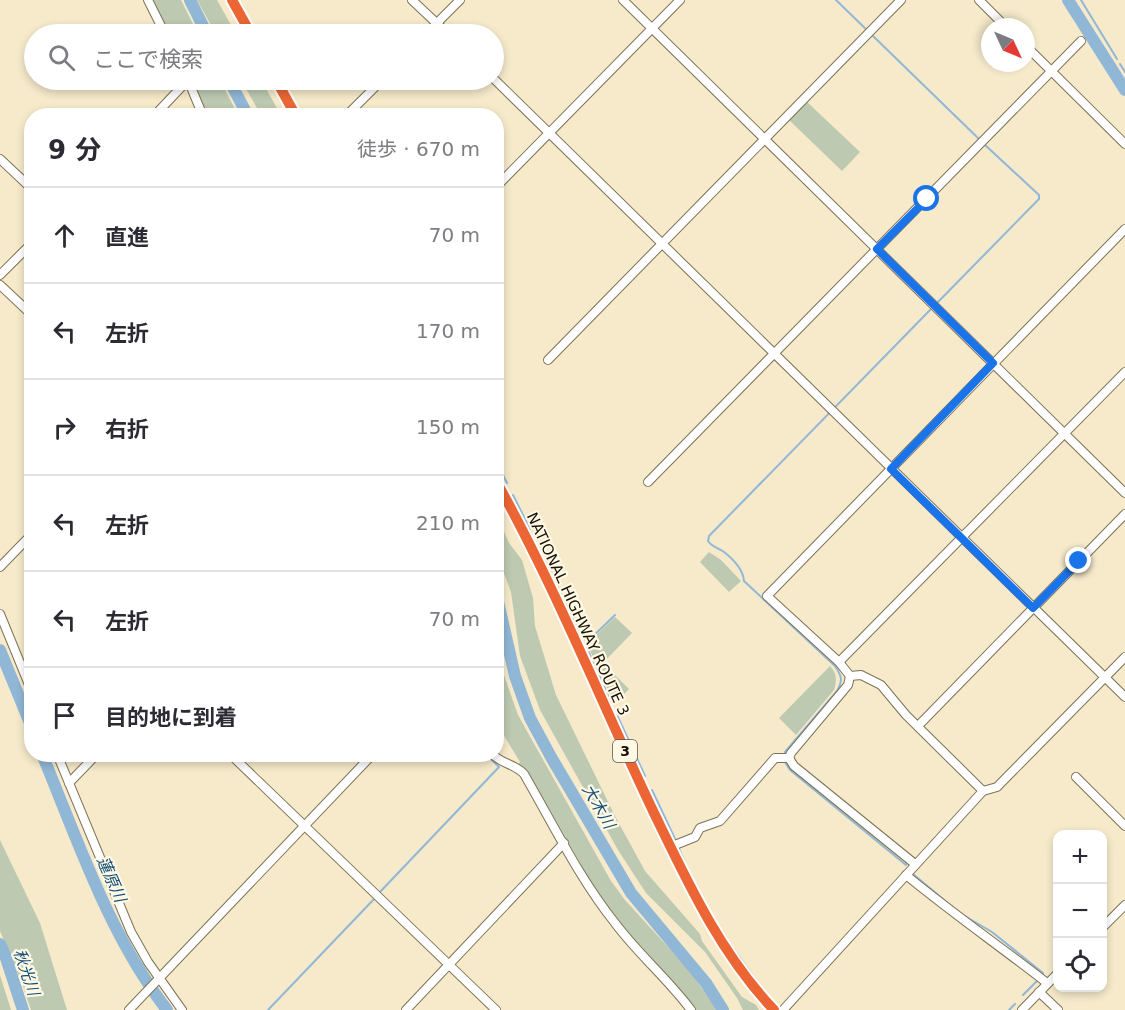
<!DOCTYPE html>
<html lang="ja">
<meta charset="utf-8">
<style>
body{margin:0;font-family:"DejaVu Sans","Noto Sans JP",sans-serif;background:#f7f7f7;color:#2b2b33}
.controls{position:absolute;right:18px;bottom:18px;display:grid;overflow:hidden;border-radius:12px;box-shadow:0 3px 9px #0003}
.controls button{width:54px;height:54px;display:grid;place-items:center;padding:0;border:0;border-bottom:2px solid #e1e1e2;background:#fff;color:#2b2b33;font:30px sans-serif}
.compass{position:absolute;left:981px;top:18px;width:54px;height:54px;border-radius:50%;background:#fff;box-shadow:0 3px 9px #0003;rotate:134deg}
.stop{position:absolute;width:18px;height:18px;margin:-14px;border:4px solid #1a73e8;border-radius:50%;background:#fff}
.stop.end{background:#1a73e8;border-color:#fff;box-shadow:0 2px 6px #0008}
.list{margin:0;padding:0;list-style:none}
h2{display:flex;justify-content:space-between;align-items:center;height:78px;margin:0;padding:0 24px;font-size:26px}
h2 small{font-size:20px;font-weight:400;color:#7c7c81}
.list li{display:grid;grid-template-columns:39px 1fr auto;gap:18px;align-items:center;box-sizing:border-box;height:96px;padding:0 24px;border-top:2px solid #e1e1e2}
.list b{display:block;font-size:22px;white-space:nowrap}
.list em{font-size:20px;font-style:normal;color:#7c7c81}
.icon{flex:none;width:33px;height:33px;fill:none;stroke:currentColor;stroke-width:2;stroke-linecap:round;stroke-linejoin:round}
.map{position:relative;flex:none;width:1125px;height:1010px;overflow:hidden}
.search{position:absolute;background:#fff;box-shadow:0 3px 9px #0003;left:24px;top:24px;width:480px;height:66px;display:flex;align-items:center;gap:15px;box-sizing:border-box;padding:0 21px;border-radius:33px;color:#7c7c81;font-size:22px}
.panel{position:absolute;background:#fff;box-shadow:0 3px 9px #0003;left:24px;top:108px;width:480px;height:654px;border-radius:24px}
.map>svg:first-child{display:block}
.green{fill:#bdcab1}
.lines{fill:none;stroke-linecap:round;stroke-linejoin:round}
.stream{stroke:#91b7d6;stroke-width:2}
.river{stroke:#91b7d6;stroke-width:12}
.minor-casing{stroke:#7d7256;stroke-width:10}
.highway-casing{stroke:#fff;stroke-width:14}
.minor{stroke:#fff;stroke-width:8}
.highway{stroke:#eb6634;stroke-width:10}
.route{stroke:#1a73e8;stroke-width:8}
.labels{text-anchor:middle;stroke-width:4.5;stroke-linejoin:round;paint-order:stroke}
.shield{fill:#fff8e5;stroke:#5c574a;stroke-width:1.5}
.shield-label{font-size:14px;font-weight:bold;fill:#161207}
.street-label{font-size:15px;fill:#161207;stroke:#fff8e5}
.water-label{font-size:16px;font-style:italic;fill:#124e78;stroke:#fff8e5}
</style>
<div class="map">
<svg width="1125" height="1010" viewBox="0 0 1125 1010">
<rect width="100%" height="100%" fill="#f6eacb"/>
<g class="green">
<path d="M 151,0 L 181,0 L 198,34 L 167,34 Z"/>
<path d="M 197,0 L 217,0 L 236,34 L 216,34 Z"/>
<path d="M 190,80 L 220,80 L 238,115 L 206,115 Z"/>
<path d="M 241,80 L 261,80 L 281,115 L 261,115 Z"/>
<path d="M 806,101 L 860,152 L 842,171 L 788,119 Z"/>
<path d="M 496,514 L 509,543 L 522,560 L 533,598 L 535,626 L 556,695 L 615,816 L 645,871 L 700,934 L 702,941 L 742,997 L 756,1005 L 759,1010 L 743,1010 L 737,998 L 705,952 L 646,893 L 618,850 L 540,710 L 520,656 L 511,592 L 497,555 Z"/>
<path d="M 709,552 L 721,560 L 741,581 L 729,592 L 700,562 Z"/>
<path d="M 615,617 L 632,633 L 603,663 L 629,689 L 618,700 L 613,701 L 587,644 Z"/>
<path d="M 496,647 L 499,661 L 518,715 L 611,881 L 625,900 L 690,971 L 717,1010 L 694,1010 L 673,983 L 617,922 L 587,877 L 525,771 L 518,765 L 520,762 L 497,724 Z"/>
<path d="M 830,666 C 837,674 837,679 834,690 L 796,735 L 779,718 Z"/>
<path d="M 0,840 L 40,923 L 67,1010 L 31,1010 L 23,986 L 0,931 Z"/>
<path d="M 0,975 L 11,1010 L 0,1010 Z"/>
</g>
<g class="lines">
<g class="stream">
<path d="M 836,0 L 980,140"/>
<path d="M 1081,0 L 1117,59"/>
<path d="M 1120,64 L 1125,72"/>
<path d="M 936,304 L 1039,199 L 1039,195 L 984,144"/>
<path d="M 499,467 L 507,483"/>
<path d="M 513,495 L 530,529"/>
<path d="M 543,558 L 550,572"/>
<path d="M 556,584 L 582,638"/>
<path d="M 611,702 L 585,644 L 615,615"/>
<path d="M 617,715 L 645,776"/>
<path d="M 652,790 L 676,841"/>
<path d="M 679,849 L 689,872"/>
<path d="M 906,865 L 790,770 L 785,762 L 785,752 L 837,691 C 843,681 842,676 835,666 L 744,581 C 743,570 733,559 724,552 C 718,548 712,547 708,541 L 709,536 L 932,308"/>
<path d="M 913,874 L 956,910"/>
<path d="M 379,893 L 499,767 L 486,754"/>
<path d="M 963,915 L 992,932 L 1043,973"/>
<path d="M 719,927 L 727,939"/>
<path d="M 733,948 L 758,983"/>
<path d="M 1023,995 L 1037,981"/>
<path d="M 268,1010 L 375,898"/>
<path d="M 1009,1010 L 1015,1004"/>
</g>
<g class="river">
<path d="M 190,0 L 207,34"/>
<path d="M 1068,0 L 1125,90"/>
<path d="M 229,80 L 248,116"/>
<path d="M 496,593 L 515,676 L 530,718 L 551,757 L 631,893 L 706,983 L 723,1010"/>
<path d="M 0,650 L 32,728"/>
<path d="M 42,754 C 78,841 109,935 167,1010"/>
<path d="M 0,944 L 5,955 L 23,1010"/>
</g>
<g class="minor-casing">
<g id="minor">
<path d="M 148,0 L 165,34"/>
<path d="M 412,0 L 448,34"/>
<path d="M 623,0 L 1125,493"/>
<path d="M 979,0 L 1006,27"/>
<path d="M 426,34 L 460,0"/>
<path d="M 1026,46 L 1125,144"/>
<path d="M 494,79 L 1125,697"/>
<path d="M 188,80 L 203,116"/>
<path d="M 154,116 L 188,80"/>
<path d="M 346,116 L 382,80"/>
<path d="M 0,159 L 32,189"/>
<path d="M 496,187 L 680,0"/>
<path d="M 0,275 L 32,243"/>
<path d="M 0,285 L 32,315"/>
<path d="M 548,360 L 901,0"/>
<path d="M 648,482 L 1081,41"/>
<path d="M 0,567 L 32,534"/>
<path d="M 0,614 L 32,692"/>
<path d="M 839,662 L 1125,372"/>
<path d="M 850,676 L 839,662 L 767,596 L 1125,229"/>
<path d="M 850,676 L 861,675 L 881,685 L 906,715 L 983,791"/>
<path d="M 918,726 L 1125,514"/>
<path d="M 57,754 L 131,932 L 148,962 L 182,1010"/>
<path d="M 230,754 L 496,1010"/>
<path d="M 492,754 C 502,764 515,764 524,774 C 553,824 579,878 615,923 C 638,954 668,979 691,1010"/>
<path d="M 789,758 L 794,766 L 915,864"/>
<path d="M 789,758 L 791,753 L 848,685 L 850,676"/>
<path d="M 1076,777 L 1125,826"/>
<path d="M 69,783 L 97,754"/>
<path d="M 670,847 L 695,837 L 700,828 L 720,821 L 775,758 L 789,758"/>
<path d="M 906,875 C 952,913 1001,947 1047,983"/>
<path d="M 1102,928 L 1125,905"/>
<path d="M 1039,992 L 1058,1010"/>
<path d="M 129,1010 L 373,754"/>
<path d="M 406,1010 L 564,843"/>
<path d="M 783,1010 L 983,791 L 997,787 L 1125,657"/>
<path d="M 1022,1010 L 1058,973"/>
</g>
</g>
<g class="highway-casing">
<g id="highway">
<path d="M 232,0 L 251,34"/>
<path d="M 276,80 L 296,116"/>
<path d="M 496,481 C 556,588 601,702 654,813 C 688,883 720,953 774,1010"/>
</g>
</g>
<use href="#minor" class="minor"/>
<use href="#highway" class="highway"/>
</g>
<g class="lines">
<path class="route" d="M 927,199 L 877,249 L 993,363 L 891,469 L 1033,608 L 1079,561"/>
</g>
<g class="labels">
<rect class="shield" x="613" y="740" width="24" height="22" rx="4.5"/>
<g class="shield-label">
<text x="625" y="756">3</text>
</g>
<g class="street-label">
<text transform="translate(578 614) rotate(65)" y="5">NATIONAL HIGHWAY ROUTE 3</text>
</g>
<g class="water-label">
<text transform="translate(599 806) rotate(60)" y="6">大木川</text>
<text transform="translate(112 879) rotate(66)" y="6">蓮原川</text>
<text transform="translate(27 972) rotate(71)" y="6">秋光川</text>
</g>
</g>
</svg>
<div class="controls">
<button>+</button>
<button>−</button>
<button><svg class="icon" aria-label="locate" viewBox="0 0 24 24"><circle cx="12" cy="12" r="6"/><path d="M12 2v4M12 18v4M2 12h4M18 12h4"/></svg></button>
</div>
<svg class="compass" viewBox="-18 -18 36 36"><path d="M0-13l5 13h-10z" fill="#e53935"/><path d="M0 13l5-13h-10z" fill="#7c7c81"/></svg>
<div class="stop" style="left:927px;top:199px"></div>
<div class="stop end" style="left:1079px;top:561px"></div>
<div class="search"><svg class="icon" aria-label="search" viewBox="0 0 24 24"><circle cx="10" cy="10" r="6"/><path d="M15 15l6 6"/></svg>ここで検索</div>
<section class="panel">
<h2>9 分<small>徒歩 · 670 m</small></h2>
<ul class="list">
<li><svg class="icon" aria-label="ahead" viewBox="0 0 24 24"><path d="M12 20V5M6 11l6-6 6 6"/></svg><div><b>直進</b></div><em>70 m</em></li>
<li><svg class="icon" aria-label="left" viewBox="0 0 24 24"><path d="M17 20v-9H6M10 6l-5 5 5 5"/></svg><div><b>左折</b></div><em>170 m</em></li>
<li><svg class="icon" aria-label="right" viewBox="0 0 24 24"><path d="M7 20v-9h11M14 6l5 5-5 5"/></svg><div><b>右折</b></div><em>150 m</em></li>
<li><svg class="icon" aria-label="left" viewBox="0 0 24 24"><path d="M17 20v-9H6M10 6l-5 5 5 5"/></svg><div><b>左折</b></div><em>210 m</em></li>
<li><svg class="icon" aria-label="left" viewBox="0 0 24 24"><path d="M17 20v-9H6M10 6l-5 5 5 5"/></svg><div><b>左折</b></div><em>70 m</em></li>
<li><svg class="icon" aria-label="arrive" viewBox="0 0 24 24"><path d="M6 21V4h12l-3 4 3 4H6"/></svg><div><b>目的地に到着</b></div></li>
</ul>
</section>
</div>
